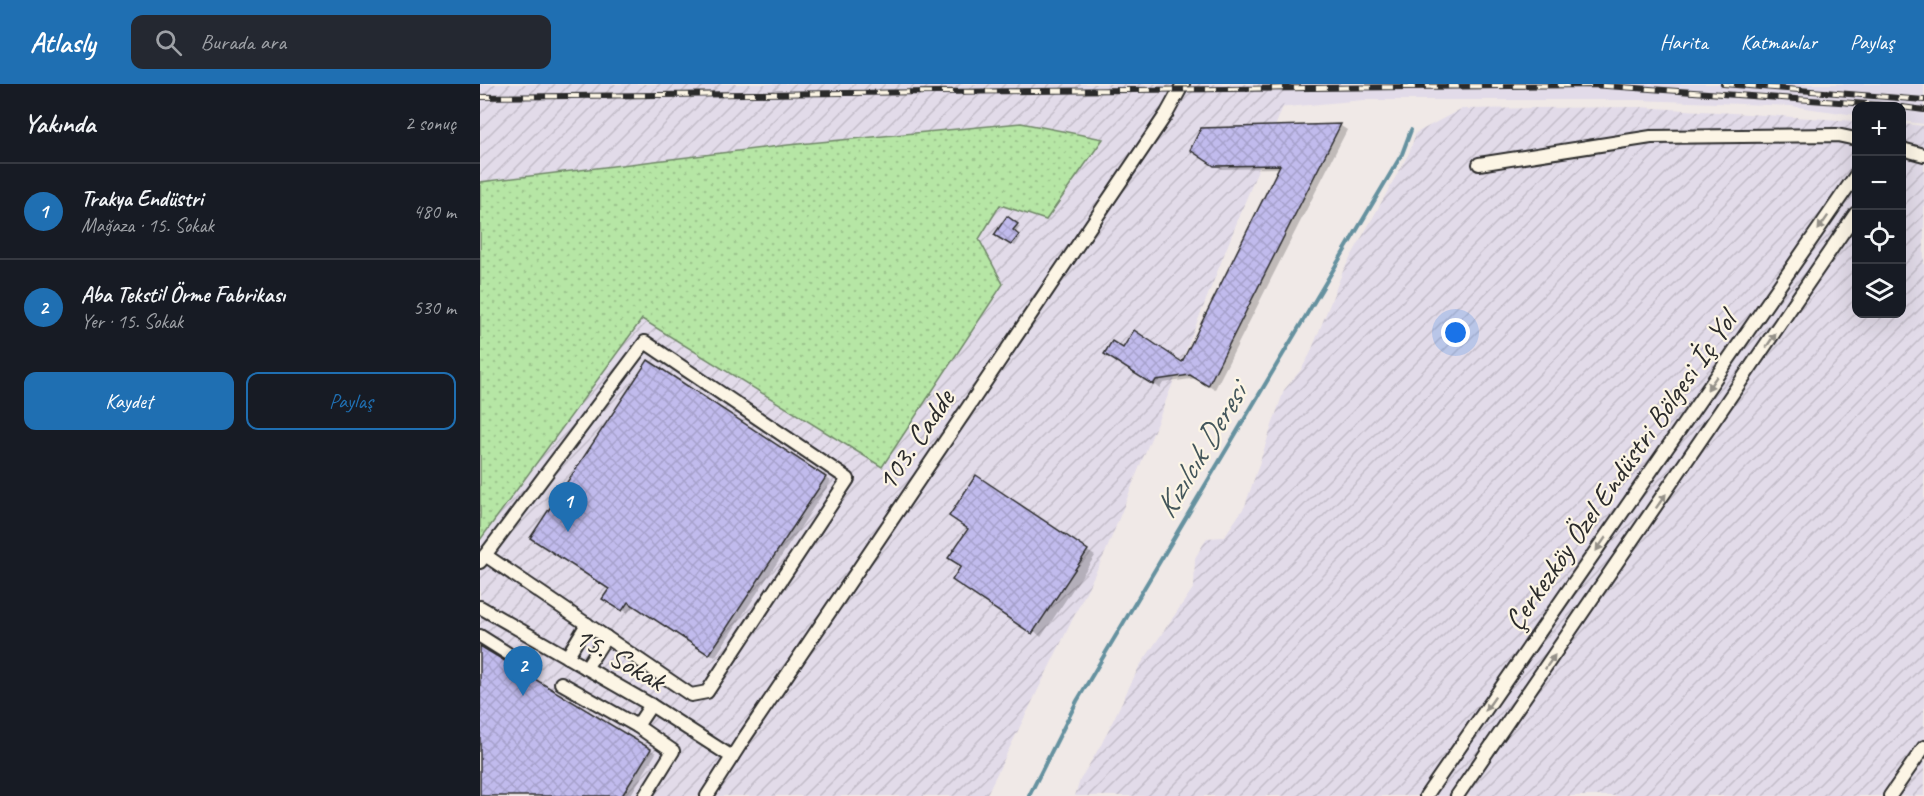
<!DOCTYPE html>
<html lang="tr">
<meta charset="utf-8">
<style>
body{margin:0;font-family:Caveat,sans-serif;background:#242831;color:#f1f3f6}
.controls{position:absolute;right:18px;top:18px;display:grid;overflow:hidden;border-radius:12px;box-shadow:0 6px 24px #0002}
.controls button{width:54px;height:54px;display:grid;place-items:center;padding:0;border:0;border-bottom:2px solid #363941;background:#171b24;color:#f1f3f6;font:30px sans-serif}
.you{position:absolute;left:976px;top:249px;width:21px;height:21px;margin:-15px;border:4px solid #fff;border-radius:50%;background:#1a73e8;box-shadow:0 0 0 9px #1a73e833}
.badge{display:grid;place-items:center;width:39px;height:39px;border-radius:50%;background:#1f6fb2;color:#fff;font-size:20px;font-weight:700}
.pin{position:absolute;translate:-50% -50px;filter:drop-shadow(0 2px 3px #0008)}
.pin::after{content:'';position:absolute;top:32px;width:21px;height:18px;background:inherit;clip-path:polygon(0 0,100% 0,50% 100%)}
.list{margin:0;padding:0;list-style:none}
h2{display:flex;justify-content:space-between;align-items:center;height:78px;margin:0;padding:0 24px;font-size:26px}
h2 small{font-size:20px;font-weight:400;color:#9ea1a6}
.list li{display:grid;grid-template-columns:39px 1fr auto;gap:18px;align-items:center;box-sizing:border-box;height:96px;padding:0 24px;border-top:2px solid #363941}
.list b{display:block;font-size:22px;white-space:nowrap}
.list p{margin:0;font-size:20px;white-space:nowrap;color:#9ea1a6}
.list em{font-size:20px;font-style:normal;color:#9ea1a6}
.actions{display:flex;gap:12px;padding:18px 24px}
.actions a{flex:1;padding:14px 0;border:2px solid #1f6fb2;border-radius:12px;text-align:center;font-size:21px;color:#1f6fb2}
.actions .main{background:#1f6fb2;color:#fff}
.icon{flex:none;width:33px;height:33px;fill:none;stroke:currentColor;stroke-width:2;stroke-linecap:round;stroke-linejoin:round}
.map{position:relative;flex:none;width:1444px;height:712px;overflow:hidden}
header{display:flex;align-items:center;gap:36px;box-sizing:border-box;height:84px;padding:0 30px;background:#1f6fb2;color:#fff}
header strong{font-size:28px}
nav{display:flex;gap:33px;margin-inline-start:auto;font-size:21px}
.search{width:420px;height:54px;background:#242831;display:flex;align-items:center;gap:15px;box-sizing:border-box;padding:0 21px;border-radius:12px;color:#9ea1a6;font-size:22px}
main{display:flex}
aside{flex:1;background:#171b24}
.map>svg:first-child{display:block}
.built{fill:#e2dbe9}
.industrial{fill:url(#industrial-furrows)}
.grass{fill:url(#grass-dots);stroke:#708868;stroke-width:1.5}
.shadow{fill:#0003}
.lines{fill:none;stroke-linecap:round;stroke-linejoin:round}
.stream{stroke:#65919f;stroke-width:4}
.building{fill:url(#building-cross-hatch);stroke:#2b2b2b;stroke-width:1.5}
.minor-casing{stroke:#2b2b2b;stroke-width:16}
.minor{stroke:#fcf5e5;stroke-width:12}
.rail-casing{stroke:#2b2b2b;stroke-width:6}
.rail{stroke:#fcf5e5;stroke-width:4;stroke-dasharray:11;stroke-linecap:butt}
.oneway{fill:#949088}
.labels{text-anchor:middle;stroke-width:4.5;stroke-linejoin:round;paint-order:stroke}
.street-label{font-size:30px;fill:#2b2b2b;stroke:#fcf5e5}
.water-label{font-size:32px;font-style:italic;fill:#43565b;stroke:#fcf5e5}
</style>
<header>
<strong>Atlasly</strong>
<div class="search"><svg class="icon" aria-label="search" viewBox="0 0 24 24"><circle cx="10" cy="10" r="6"/><path d="M15 15l6 6"/></svg>Burada ara</div>
<nav><a>Harita</a><a>Katmanlar</a><a>Paylaş</a></nav>
</header>
<main>
<aside>
<h2>Yakında<small>2 sonuç</small></h2>
<ul class="list">
<li><span class="badge">1</span><div><b>Trakya Endüstri</b><p>Mağaza · 15. Sokak</p></div><em>480 m</em></li>
<li><span class="badge">2</span><div><b>Aba Tekstil Örme Fabrikası</b><p>Yer · 15. Sokak</p></div><em>530 m</em></li>
</ul>
<div class="actions"><a class="main">Kaydet</a><a>Paylaş</a></div>
</aside>
<div class="map">
<svg width="1444" height="712" viewBox="0 0 1444 712">
<defs>
<pattern id="industrial-furrows" width="10" height="10" patternUnits="userSpaceOnUse" patternTransform="scale(1.5)"><rect width="10" height="10" fill="#e2dbe9"/><path d="M-1 1l2-2M0 10L10 0M9 11l2-2" fill="none" stroke="#c2bcc8"/></pattern>
<pattern id="grass-dots" width="8" height="8" patternUnits="userSpaceOnUse" patternTransform="scale(1.5)"><rect width="8" height="8" fill="#b6e6a5"/><path d="M2 2h.1M6 6h.1" fill="none" stroke="#9dc58e" stroke-width="1.8" stroke-linecap="round"/></pattern>
<pattern id="building-cross-hatch" width="8" height="8" patternUnits="userSpaceOnUse" patternTransform="scale(1.5)"><rect width="8" height="8" fill="#c1bbed"/><path d="M0 0l8 8M0 8l8-8" fill="none" stroke="#a6a1cb"/></pattern>
</defs>
<rect width="100%" height="100%" fill="#f0e9e7"/>
<filter id="ink" filterUnits="userSpaceOnUse"><feTurbulence type="fractalNoise" baseFrequency=".0167" numOctaves="2"/><feDisplacementMap in="SourceGraphic" scale="12" xChannelSelector="R" yChannelSelector="G"/><feConvolveMatrix kernelMatrix="1 2 1 2 8 2 1 2 1" color-interpolation-filters="sRGB"/></filter>
<g filter="url(#ink)">
<path class="built" d="M 0,0 L 1444,0 L 1444,40 L 1422,37 L 1422,22 L 1376,22 L 1376,31 L 1311,22 L 1158,16 L 883,16 L 731,30 Z"/>
<g class="industrial">
<path d="M 0,0 L 812,0 L 626,467 L 506,712 L 0,712 Z"/>
<path d="M 1159,23 L 1376,37 L 1376,230 L 1422,230 L 1422,40 L 1444,42 L 1444,712 L 595,712 L 600,696 L 622,659 L 659,583 L 714,503 L 715,474 L 727,454 L 744,453 L 765,422 L 804,306 L 821,286 L 830,270 L 863,187 L 929,69 L 936,49 L 981,25 Z"/>
</g>
<path class="grass" d="M 541,39 L 623,55 L 566,136 L 520,121 L 499,155 L 523,200 L 402,383 L 162,235 L 0,456 L 0,98 L 308,61 Z"/>
<g class="shadow">
<path d="M 861,42 L 867,46 L 735,305 L 717,294 L 683,299 L 680,304 L 626,270 L 643,266 L 703,280 L 800,84 L 742,85 L 734,81 L 722,46 Z"/>
<path d="M 527,134 L 540,143 L 535,149 L 541,153 L 535,162 L 516,151 Z"/>
<path d="M 174,281 L 351,397 L 235,573 L 155,520 L 148,529 L 125,514 L 131,504 Z"/>
<path d="M 504,398 L 615,472 L 561,553 L 483,482 L 490,444 Z"/>
<path d="M 0,563 L 176,669 L 150,712 L 0,712 Z"/>
</g>
<g class="lines">
<path class="stream" d="M 549,712 L 597,617 L 922,70 L 931,46"/>
</g>
<g class="building">
<path d="M 861,40 L 728,302 L 710,291 L 676,296 L 673,301 L 624,270 L 632,257 L 643,264 L 654,246 L 702,278 L 800,81 L 734,82 L 710,66 L 721,44 Z"/>
<path d="M 527,132 L 538,140 L 533,146 L 539,151 L 531,161 L 514,151 Z"/>
<path d="M 168,276 L 346,393 L 229,571 L 148,518 L 142,527 L 122,515 L 129,505 L 50,454 Z"/>
<path d="M 496,391 L 608,466 L 552,550 L 472,496 L 481,482 L 468,474 L 488,445 L 469,432 Z"/>
<path d="M 0,562 L 171,665 L 142,712 L 0,712 Z"/>
</g>
<g class="lines">
<g class="minor-casing">
<g id="minor">
<path d="M 1422,65 L 1444,71"/>
<path d="M 999,80 L 1171,53 L 1357,51 L 1376,55"/>
<path d="M 0,478 L 165,258 L 368,395 L 227,608 L 211,611 L 5,471"/>
<path d="M 0,523 L 171,621 L 252,673"/>
<path d="M 0,552 L 27,569"/>
<path d="M 87,573 L 107,540"/>
<path d="M 106,584 L 126,553"/>
<path d="M 81,599 L 157,642"/>
<path d="M 165,712 L 193,667 L 157,642 L 171,621"/>
<path d="M 227,712 L 263,656 L 687,29 L 703,0"/>
<path d="M 946,712 L 1376,91"/>
<path d="M 977,712 L 1376,129"/>
<path d="M 1410,712 L 1444,663"/>
</g>
</g>
<use href="#minor" class="minor"/>
<g class="rail-casing">
<g id="rail">
<path d="M 1243,0 L 1444,16"/>
<path d="M 0,13 L 1112,1 L 1416,22"/>
<path d="M 1422,23 L 1444,26"/>
</g>
</g>
<use href="#rail" class="rail"/>
</g>
<defs><path id="oneway-solid" d="M-6-.8H1V-3.2L6.5 0L1 3.2V.8H-6Z" transform="scale(1.5)"/></defs>
<g class="oneway">
<use href="#oneway-solid" transform="translate(1343 139) rotate(125)"/>
<use href="#oneway-solid" transform="translate(1291 256) rotate(-56)"/>
<use href="#oneway-solid" transform="translate(1232 299) rotate(125)"/>
<use href="#oneway-solid" transform="translate(1181 417) rotate(-55)"/>
<use href="#oneway-solid" transform="translate(1121 460) rotate(125)"/>
<use href="#oneway-solid" transform="translate(1070 578) rotate(-55)"/>
<use href="#oneway-solid" transform="translate(1010 620) rotate(125)"/>
</g>
</g>
<g class="labels">
<g class="street-label">
<text transform="translate(435 356) rotate(-56)" y="10">103. Cadde</text>
<text transform="translate(1140 387) rotate(-55)" y="10">Çerkezköy Özel Endüstri Bölgesi İç Yol</text>
<text transform="translate(140 574) rotate(30)" y="10">15. Sokak</text>
</g>
<g class="water-label">
<text transform="translate(720 367) rotate(-59)" y="11">Kızılcık Deresi</text>
</g>
</g>
</svg>
<div class="controls">
<button>+</button>
<button>−</button>
<button><svg class="icon" aria-label="locate" viewBox="0 0 24 24"><circle cx="12" cy="12" r="6"/><path d="M12 2v4M12 18v4M2 12h4M18 12h4"/></svg></button>
<button><svg class="icon" aria-label="layers" viewBox="0 0 24 24"><path d="M12 4l9 5-9 5-9-5zM3 14l9 5 9-5"/></svg></button>
</div>
<div class="you"></div>
<div class="pin badge" style="left:88px;top:448px">1</div>
<div class="pin badge" style="left:43px;top:612px">2</div>
</div>
</main>
